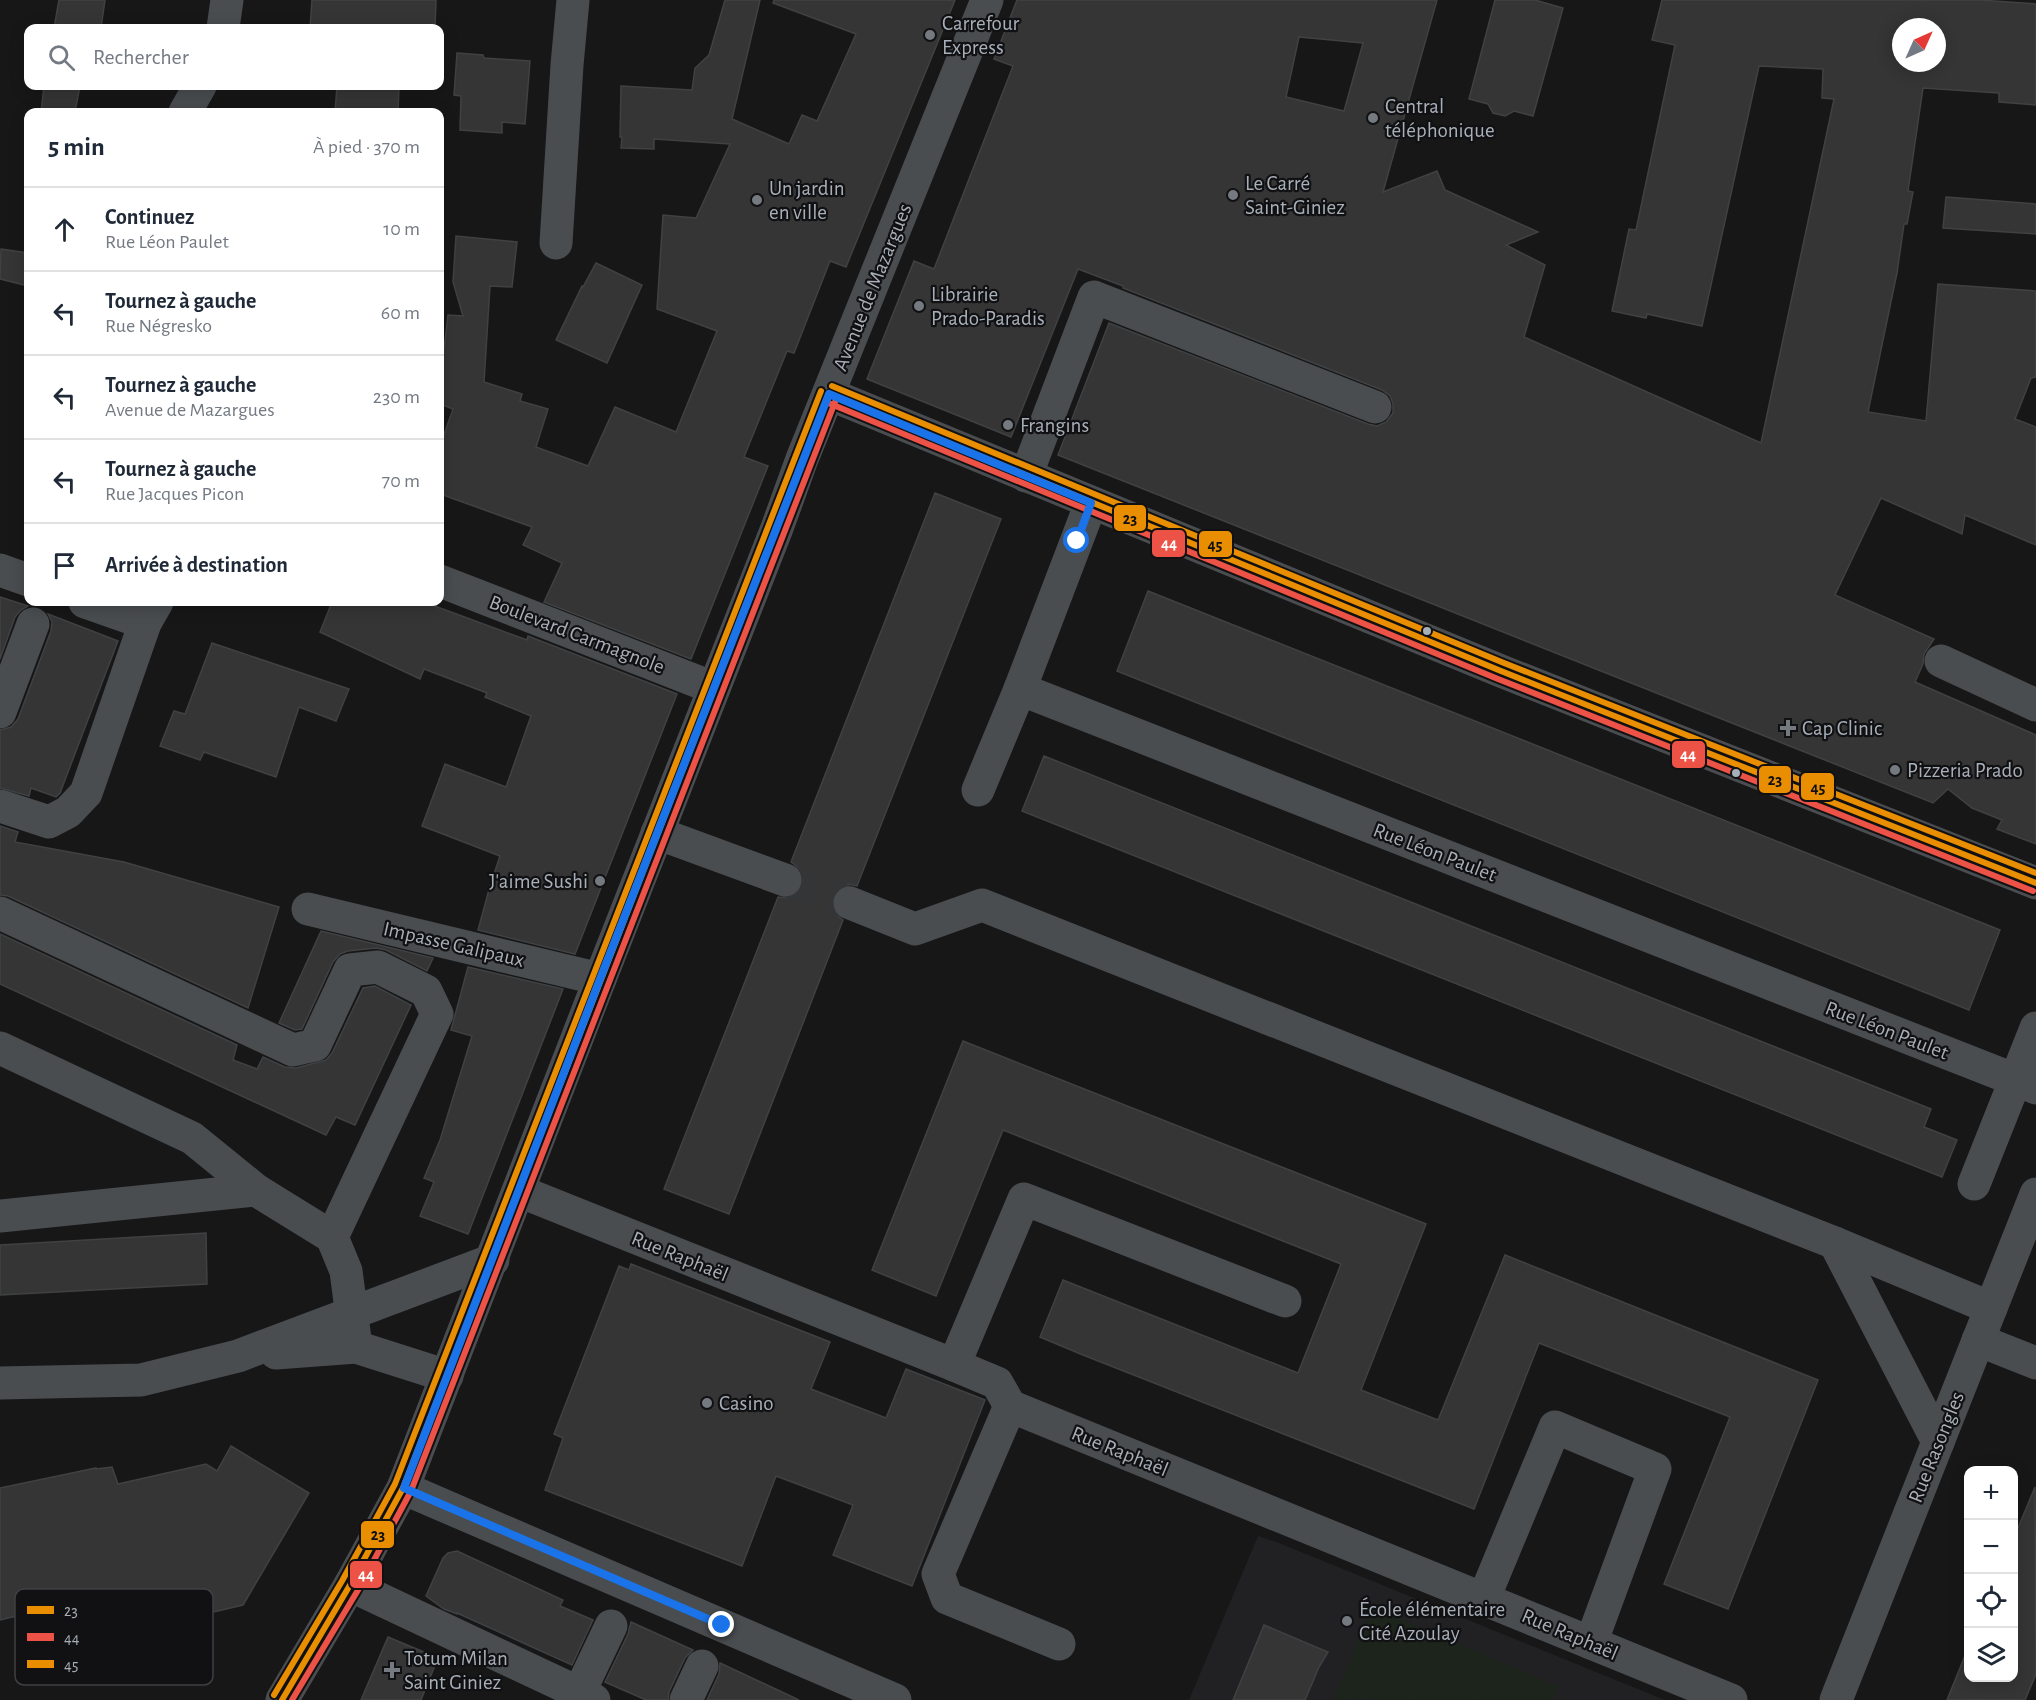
<!DOCTYPE html>
<html lang="fr">
<meta charset="utf-8">
<style>
body{margin:0;font-family:"Alegreya Sans",sans-serif;background:#f6f6f7;color:#1f2937}
.controls{position:absolute;right:18px;bottom:18px;display:grid;overflow:hidden;border-radius:12px;box-shadow:0 3px 15px #0003}
.controls button{width:54px;height:54px;display:grid;place-items:center;padding:0;border:0;border-bottom:2px solid #e0e1e3;background:#fff;color:#1f2937;font:30px sans-serif}
.compass{position:absolute;left:1892px;top:18px;width:54px;height:54px;border-radius:50%;background:#fff;box-shadow:0 3px 15px #0003;rotate:45deg}
.stop{position:absolute;width:18px;height:18px;margin:-14px;border:4px solid #1a73e8;border-radius:50%;background:#fff}
.stop.end{background:#1a73e8;border-color:#fff;box-shadow:0 2px 6px #0008}
.list{margin:0;padding:0;list-style:none}
h2{display:flex;justify-content:space-between;align-items:center;height:78px;margin:0;padding:0 24px;font-size:26px}
h2 small{font-size:20px;font-weight:400;color:#747a83}
.list li{display:grid;grid-template-columns:39px 1fr auto;gap:18px;align-items:center;box-sizing:border-box;height:84px;padding:0 24px;border-top:2px solid #e0e1e3}
.list b{display:block;font-size:22px;white-space:nowrap}
.list p{margin:0;font-size:20px;white-space:nowrap;color:#747a83}
.list em{font-size:20px;font-style:normal;color:#747a83}
.icon{flex:none;width:33px;height:33px;fill:none;stroke:currentColor;stroke-width:2;stroke-linecap:round;stroke-linejoin:round}
.map{position:relative;flex:none;width:2036px;height:1700px;overflow:hidden}
.search{position:absolute;background:#fff;box-shadow:0 3px 15px #0003;left:24px;top:24px;width:420px;height:66px;display:flex;align-items:center;gap:15px;box-sizing:border-box;padding:0 21px;border-radius:12px;color:#747a83;font-size:22px}
.panel{position:absolute;background:#fff;box-shadow:0 3px 15px #0003;left:24px;top:108px;width:420px;height:498px;border-radius:12px}
.map>svg:first-child{display:block}
.built{fill:#212123}
.green{fill:#1d241c}
.building{fill:#353536;stroke:#3f4143;stroke-width:1.5;fill-rule:evenodd}
.lines{fill:none;stroke-linecap:round;stroke-linejoin:round}
.minor-tunnel{stroke:#343537;stroke-width:33;stroke-dasharray:33 16;stroke-linecap:butt}
.minor{stroke:#4a4d50;stroke-width:33}
.bus-1-casing{stroke:#111113;stroke-width:10}
.bus-2-casing{stroke:#111113;stroke-width:10}
.bus-3-casing{stroke:#111113;stroke-width:10}
.bus-1{stroke:#e98e00;stroke-width:6}
.bus-2{stroke:#ed5246;stroke-width:6}
.bus-3{stroke:#e98e00;stroke-width:6}
.route{stroke:#1a73e8;stroke-width:8}
.poi-dot{fill:#757a80;stroke:#111113;stroke-width:2}
.bus-dot{fill:#a7afb8;stroke:#111113;stroke-width:2}
.labels{text-anchor:middle;stroke-width:4.5;stroke-linejoin:round;paint-order:stroke}
.poi-label{font-size:21px;fill:#a7afb8;stroke:#111113;text-anchor:start}
.street-label{font-size:21px;fill:#a7afb8;stroke:#111113}
.key{fill:#111113;stroke:#3e4045;stroke-width:1.5}
.key-label{font-size:16px;fill:#a7afb8}
.line-badge{stroke:#111113;stroke-width:2}
.badge-label{font-size:16px;text-anchor:middle;font-weight:bold;fill:#fff}
.pale-badge-label{font-size:16px;text-anchor:middle;font-weight:bold;fill:#111}
</style>
<div class="map">
<svg width="2036" height="1700" viewBox="0 0 2036 1700">
<rect width="100%" height="100%" fill="#171717"/>
<path class="built" d="M 1258,1536 L 1279,1543 L 1665,1700 L 1189,1700 Z"/>
<path class="green" d="M 1373,1607 L 1559,1687 L 1553,1700 L 1334,1699 Z"/>
<g class="building">
<path d="M 59,0 L 105,0 L 101,28 L 54,28 Z"/>
<path d="M 312,0 L 436,0 L 435,28 L 310,28 Z"/>
<path d="M 725,0 L 760,0 L 732,119 L 789,144 L 802,115 L 817,121 L 856,34 L 773,3 L 774,0 L 955,0 L 846,267 L 830,261 L 794,353 L 787,351 L 744,457 L 768,466 L 691,659 L 544,602 L 562,563 L 523,545 L 532,527 L 440,494 L 440,446 L 453,409 L 440,404 L 440,347 L 444,349 L 448,315 L 463,316 L 453,282 L 456,236 L 517,242 L 512,287 L 490,286 L 484,382 L 522,394 L 520,401 L 548,409 L 536,447 L 588,466 L 615,407 L 676,432 L 717,331 L 657,309 L 663,215 L 696,218 L 730,144 L 654,139 L 654,149 L 621,148 L 622,137 L 620,137 L 621,86 L 692,90 L 695,68 L 709,55 Z"/>
<path d="M 1017,0 L 1437,0 L 1383,192 L 1437,171 L 1445,190 L 1538,232 L 1506,245 L 1545,265 L 1524,337 L 1761,443 L 1834,99 L 1822,98 L 1823,69 L 1759,66 L 1702,326 L 1647,314 L 1646,318 L 1612,311 L 1629,229 L 1636,230 L 1675,45 L 1652,40 L 1662,0 L 1980,0 L 2036,4 L 2036,105 L 1999,102 L 1999,93 L 1923,88 L 1908,191 L 1913,192 L 1907,224 L 1904,224 L 1897,273 L 1868,412 L 1926,421 L 1938,284 L 2036,291 L 2036,377 L 2031,378 L 2015,419 L 2036,427 L 2036,545 L 1965,515 L 1962,534 L 1881,498 L 1835,595 L 1934,639 L 1924,654 L 1923,664 L 1915,682 L 2036,735 L 2036,844 L 1997,829 L 2002,820 L 1972,808 L 1948,789 L 1933,803 L 1058,455 L 1109,323 L 1368,424 L 1377,426 L 1386,422 L 1393,413 L 1393,404 L 1390,396 L 1382,390 L 1123,288 L 1123,286 L 1078,269 L 1011,437 L 867,379 L 914,261 L 934,269 L 1013,66 L 994,59 ZM 1901,27 L 1937,27 L 1937,63 L 1901,63 ZM 1299,37 L 1363,43 L 1344,111 L 1286,97 Z"/>
<path d="M 1495,0 L 1535,0 L 1563,8 L 1533,116 L 1514,111 L 1505,116 L 1493,113 L 1488,104 L 1469,99 Z"/>
<path d="M 457,53 L 483,55 L 484,58 L 530,61 L 525,124 L 502,122 L 502,133 L 460,130 L 461,96 L 454,95 Z"/>
<path d="M 44,86 L 80,86 L 75,112 L 41,112 Z"/>
<path d="M 337,86 L 399,86 L 398,112 L 335,112 Z"/>
<path d="M 1946,197 L 2036,204 L 2036,234 L 1943,228 Z"/>
<path d="M 1,249 L 28,253 L 28,286 L 0,279 Z"/>
<path d="M 596,263 L 642,285 L 607,363 L 556,340 L 582,286 L 583,287 Z"/>
<path d="M 935,493 L 1001,519 L 857,886 L 848,884 L 839,888 L 832,897 L 832,906 L 835,914 L 843,920 L 729,1214 L 664,1189 L 778,897 L 789,898 L 797,894 L 802,887 L 803,876 L 799,868 L 791,862 Z"/>
<path d="M 1148,591 L 2000,930 L 1969,1010 L 1117,671 Z"/>
<path d="M 0,597 L 28,606 L 21,610 L 15,617 L 0,659 Z"/>
<path d="M 332,602 L 424,602 L 527,640 L 528,636 L 677,694 L 575,954 L 478,930 L 490,886 L 500,856 L 422,826 L 445,764 L 506,787 L 531,716 L 485,697 L 487,693 L 424,669 L 420,679 L 320,632 Z"/>
<path d="M 48,614 L 118,641 L 60,793 L 56,797 L 31,788 L 29,796 L 0,788 L 0,730 L 11,727 L 18,719 L 51,631 L 52,622 Z"/>
<path d="M 212,643 L 349,689 L 336,721 L 299,707 L 276,777 L 204,752 L 200,760 L 160,746 L 174,711 L 185,714 Z"/>
<path d="M 1044,756 L 1931,1109 L 1924,1127 L 1957,1140 L 1942,1177 L 1022,811 Z"/>
<path d="M 0,826 L 18,832 L 15,842 L 124,862 L 279,907 L 248,1008 L 8,896 L 0,895 Z"/>
<path d="M 321,931 L 433,958 L 427,971 L 386,950 L 376,948 L 348,951 L 340,954 L 333,962 L 302,1029 L 295,1030 L 279,1023 Z"/>
<path d="M 0,934 L 237,1045 L 233,1060 L 257,1069 L 263,1057 L 285,1067 L 296,1068 L 326,1060 L 332,1053 L 363,988 L 375,986 L 411,1005 L 355,1125 L 336,1117 L 326,1135 L 0,984 Z"/>
<path d="M 468,967 L 563,989 L 468,1234 L 420,1216 L 434,1182 L 424,1178 L 440,1140 L 472,1036 L 451,1030 Z"/>
<path d="M 963,1041 L 1426,1224 L 1361,1390 L 1438,1420 L 1505,1255 L 1818,1380 L 1728,1609 L 1664,1584 L 1730,1417 L 1539,1343 L 1474,1509 L 1083,1355 L 1040,1337 L 1063,1280 L 1298,1373 L 1341,1264 L 1003,1130 L 936,1296 L 872,1270 Z"/>
<path d="M 206,1233 L 207,1284 L 0,1295 L 0,1245 Z"/>
<path d="M 631,1264 L 830,1342 L 811,1389 L 886,1418 L 906,1369 L 985,1400 L 912,1586 L 833,1555 L 853,1505 L 776,1476 L 742,1566 L 545,1490 L 563,1438 L 554,1434 L 619,1266 L 629,1270 Z"/>
<path d="M 231,1446 L 309,1493 L 243,1605 L 196,1616 L 198,1623 L 56,1655 L 46,1609 L 0,1620 L 0,1488 L 96,1468 L 96,1469 L 112,1467 L 118,1484 L 206,1464 L 217,1471 Z"/>
<path d="M 2035,1487 L 2036,1674 L 2025,1700 L 1947,1700 L 1968,1648 L 1968,1677 L 2013,1677 L 2013,1540 Z"/>
<path d="M 457,1551 L 563,1600 L 560,1606 L 593,1620 L 572,1665 L 457,1613 L 457,1614 L 444,1609 L 426,1596 L 443,1558 L 448,1553 Z"/>
<path d="M 631,1622 L 693,1650 L 685,1658 L 669,1692 L 668,1700 L 646,1700 L 605,1682 L 628,1634 Z"/>
<path d="M 1264,1625 L 1328,1652 L 1319,1667 L 1305,1700 L 1233,1700 Z"/>
<path d="M 388,1637 L 438,1658 L 421,1700 L 361,1700 Z"/>
<path d="M 720,1663 L 799,1700 L 707,1700 L 719,1674 Z"/>
</g>
<g class="lines">
<path class="minor-tunnel" d="M 785,880 L 850,903"/>
<g class="minor">
<path d="M 223,28 L 227,0"/>
<path d="M 185,112 L 200,86"/>
<path d="M 556,243 L 567,65 L 573,0"/>
<path d="M 829,394 L 1501,671 L 2036,883"/>
<path d="M 1026,476 L 1094,297 L 1375,407"/>
<path d="M 1091,503 L 1020,689 L 2036,1088"/>
<path d="M 0,570 L 28,580"/>
<path d="M 440,581 L 714,688"/>
<path d="M 85,602 L 145,623"/>
<path d="M 1941,661 L 2036,705"/>
<path d="M 0,712 L 33,624"/>
<path d="M 978,790 L 1020,689"/>
<path d="M 0,806 L 49,822 L 68,812 L 86,793 L 145,623 L 157,602"/>
<path d="M 657,833 L 785,880"/>
<path d="M 850,903 L 915,929 L 982,905 L 1835,1243 L 1991,1308"/>
<path d="M 308,909 L 600,979"/>
<path d="M 0,913 L 293,1050 L 315,1045 L 350,970 L 378,967 L 426,991 L 437,1014 L 332,1237"/>
<path d="M 0,1048 L 192,1138 L 256,1190 L 332,1237 L 346,1271 L 356,1347"/>
<path d="M 1974,1184 L 2036,1028"/>
<path d="M 519,1191 L 954,1365 L 997,1383 L 1010,1406 L 1731,1700"/>
<path d="M 0,1216 L 256,1190"/>
<path d="M 1835,1243 L 1938,1442"/>
<path d="M 1978,1340 L 2036,1363"/>
<path d="M 276,1353 L 356,1347 L 447,1376"/>
<path d="M 954,1365 L 1024,1199 L 1285,1301"/>
<path d="M 0,1383 L 141,1380 L 238,1356 L 493,1260"/>
<path d="M 1010,1406 L 938,1574 L 947,1598 L 1059,1644"/>
<path d="M 403,1488 L 895,1700"/>
<path d="M 350,1585 L 594,1700"/>
<path d="M 1484,1598 L 1555,1427 L 1655,1469 L 1591,1643"/>
<path d="M 579,1693 L 611,1626"/>
<path d="M 282,1700 L 350,1585 L 403,1488 L 600,979 L 777,528 L 802,459 L 987,0"/>
<path d="M 686,1700 L 702,1666"/>
<path d="M 1836,1700 L 2036,1194"/>
</g>
<g class="bus-1-casing">
<g id="bus-1">
<path d="M 829,394 L 1501,671 L 2036,883"/>
<path d="M 282,1700 L 350,1585 L 403,1488 L 829,394"/>
</g>
</g>
<g class="bus-2-casing">
<g id="bus-2">
<path d="M 826,402 L 1498,679 L 2033,891"/>
<path d="M 292,1700 L 358,1590 L 411,1491 L 837,397"/>
</g>
</g>
<g class="bus-3-casing">
<g id="bus-3">
<path d="M 832,386 L 1504,663 L 2036,873"/>
<path d="M 274,1695 L 342,1581 L 395,1484 L 821,391"/>
</g>
</g>
<use href="#bus-1" class="bus-1"/>
<use href="#bus-2" class="bus-2"/>
<use href="#bus-3" class="bus-3"/>
</g>
<g class="lines">
<path class="route" d="M 722,1625 L 404,1488 L 600,979 L 829,394 L 1091,503 L 1077,541"/>
</g>
<g class="poi-dot">
<circle cx="930" cy="35" r="6"/>
<circle cx="1373" cy="118" r="6"/>
<circle cx="1233" cy="195" r="6"/>
<circle cx="757" cy="200" r="6"/>
<circle cx="919" cy="306" r="6"/>
<circle cx="1008" cy="425" r="6"/>
<path d="M1785 719h6v6h6v6h-6v6h-6v-6h-6v-6h6z"/>
<circle cx="1895" cy="770" r="6"/>
<circle cx="600" cy="881" r="6"/>
<circle cx="707" cy="1403" r="6"/>
<circle cx="1347" cy="1621" r="6"/>
<path d="M389 1661h6v6h6v6h-6v6h-6v-6h-6v-6h6z"/>
</g>
<g class="bus-dot">
<circle cx="1427" cy="631" r="5"/>
<circle cx="1736" cy="773" r="5"/>
</g>
<g class="labels">
<g class="poi-label">
<text x="942" y="30">Carrefour<tspan x="942" dy="24">Express</tspan></text>
<text x="1385" y="113">Central<tspan x="1385" dy="24">téléphonique</tspan></text>
<text x="1245" y="190">Le Carré<tspan x="1245" dy="24">Saint-Giniez</tspan></text>
<text x="769" y="195">Un jardin<tspan x="769" dy="24">en ville</tspan></text>
<text x="931" y="301">Librairie<tspan x="931" dy="24">Prado-Paradis</tspan></text>
<text x="1020" y="432">Frangins</text>
<text x="1802" y="735">Cap Clinic</text>
<text x="1907" y="777">Pizzeria Prado</text>
<text x="588" y="888" text-anchor="end">J'aime Sushi</text>
<text x="719" y="1410">Casino</text>
<text x="1359" y="1616">École élémentaire<tspan x="1359" dy="24">Cité Azoulay</tspan></text>
<text x="404" y="1665">Totum Milan<tspan x="404" dy="24">Saint Giniez</tspan></text>
</g>
<g class="street-label">
<text transform="translate(872 287) rotate(-68)" y="7">Avenue de Mazargues</text>
<text transform="translate(577 634) rotate(21)" y="7">Boulevard Carmagnole</text>
<text transform="translate(1435 852) rotate(21)" y="7">Rue Léon Paulet</text>
<text transform="translate(454 944) rotate(13)" y="7">Impasse Galipaux</text>
<text transform="translate(1887 1030) rotate(21)" y="7">Rue Léon Paulet</text>
<text transform="translate(680 1256) rotate(22)" y="7">Rue Raphaël</text>
<text transform="translate(1936 1447) rotate(-68)" y="7">Rue Rasongles</text>
<text transform="translate(1120 1451) rotate(22)" y="7">Rue Raphaël</text>
<text transform="translate(1570 1634) rotate(23)" y="7">Rue Raphaël</text>
</g>
</g>
<rect x="15" y="1589" width="198" height="96" rx="9" class="key"/>
<rect x="27" y="1606" width="27" height="8" fill="#e98e00"/>
<rect x="27" y="1633" width="27" height="8" fill="#ed5246"/>
<rect x="27" y="1660" width="27" height="8" fill="#e98e00"/>
<g class="key-label">
<text x="64" y="1616">23</text>
<text x="64" y="1643">44</text>
<text x="64" y="1670">45</text>
</g>
<g class="line-badge">
<rect x="1113" y="504" width="34" height="28" rx="6" fill="#e98e00"/>
<rect x="1151" y="529" width="35" height="29" rx="6" fill="#ed5246"/>
<rect x="1198" y="530" width="35" height="28" rx="6" fill="#e98e00"/>
<rect x="1671" y="740" width="35" height="29" rx="6" fill="#ed5246"/>
<rect x="1758" y="765" width="34" height="29" rx="6" fill="#e98e00"/>
<rect x="1800" y="772" width="35" height="29" rx="6" fill="#e98e00"/>
<rect x="360" y="1520" width="35" height="29" rx="6" fill="#e98e00"/>
<rect x="349" y="1560" width="34" height="29" rx="6" fill="#ed5246"/>
</g>
<g class="badge-label">
<text x="1169" y="549">44</text>
<text x="1688" y="760">44</text>
<text x="366" y="1580">44</text>
</g>
<g class="pale-badge-label">
<text x="1130" y="524">23</text>
<text x="1215" y="550">45</text>
<text x="1775" y="785">23</text>
<text x="1818" y="793">45</text>
<text x="378" y="1540">23</text>
</g>
</svg>
<div class="controls">
<button>+</button>
<button>−</button>
<button><svg class="icon" aria-label="locate" viewBox="0 0 24 24"><circle cx="12" cy="12" r="6"/><path d="M12 2v4M12 18v4M2 12h4M18 12h4"/></svg></button>
<button><svg class="icon" aria-label="layers" viewBox="0 0 24 24"><path d="M12 4l9 5-9 5-9-5zM3 14l9 5 9-5"/></svg></button>
</div>
<svg class="compass" viewBox="-18 -18 36 36"><path d="M0-13l5 13h-10z" fill="#e53935"/><path d="M0 13l5-13h-10z" fill="#747a83"/></svg>
<div class="stop" style="left:1077px;top:541px"></div>
<div class="stop end" style="left:722px;top:1625px"></div>
<div class="search"><svg class="icon" aria-label="search" viewBox="0 0 24 24"><circle cx="10" cy="10" r="6"/><path d="M15 15l6 6"/></svg>Rechercher</div>
<section class="panel">
<h2>5 min<small>À pied · 370 m</small></h2>
<ul class="list">
<li><svg class="icon" aria-label="ahead" viewBox="0 0 24 24"><path d="M12 20V5M6 11l6-6 6 6"/></svg><div><b>Continuez</b><p>Rue Léon Paulet</p></div><em>10 m</em></li>
<li><svg class="icon" aria-label="left" viewBox="0 0 24 24"><path d="M17 20v-9H6M10 6l-5 5 5 5"/></svg><div><b>Tournez à gauche</b><p>Rue Négresko</p></div><em>60 m</em></li>
<li><svg class="icon" aria-label="left" viewBox="0 0 24 24"><path d="M17 20v-9H6M10 6l-5 5 5 5"/></svg><div><b>Tournez à gauche</b><p>Avenue de Mazargues</p></div><em>230 m</em></li>
<li><svg class="icon" aria-label="left" viewBox="0 0 24 24"><path d="M17 20v-9H6M10 6l-5 5 5 5"/></svg><div><b>Tournez à gauche</b><p>Rue Jacques Picon</p></div><em>70 m</em></li>
<li><svg class="icon" aria-label="arrive" viewBox="0 0 24 24"><path d="M6 21V4h12l-3 4 3 4H6"/></svg><div><b>Arrivée à destination</b></div></li>
</ul>
</section>
</div>
